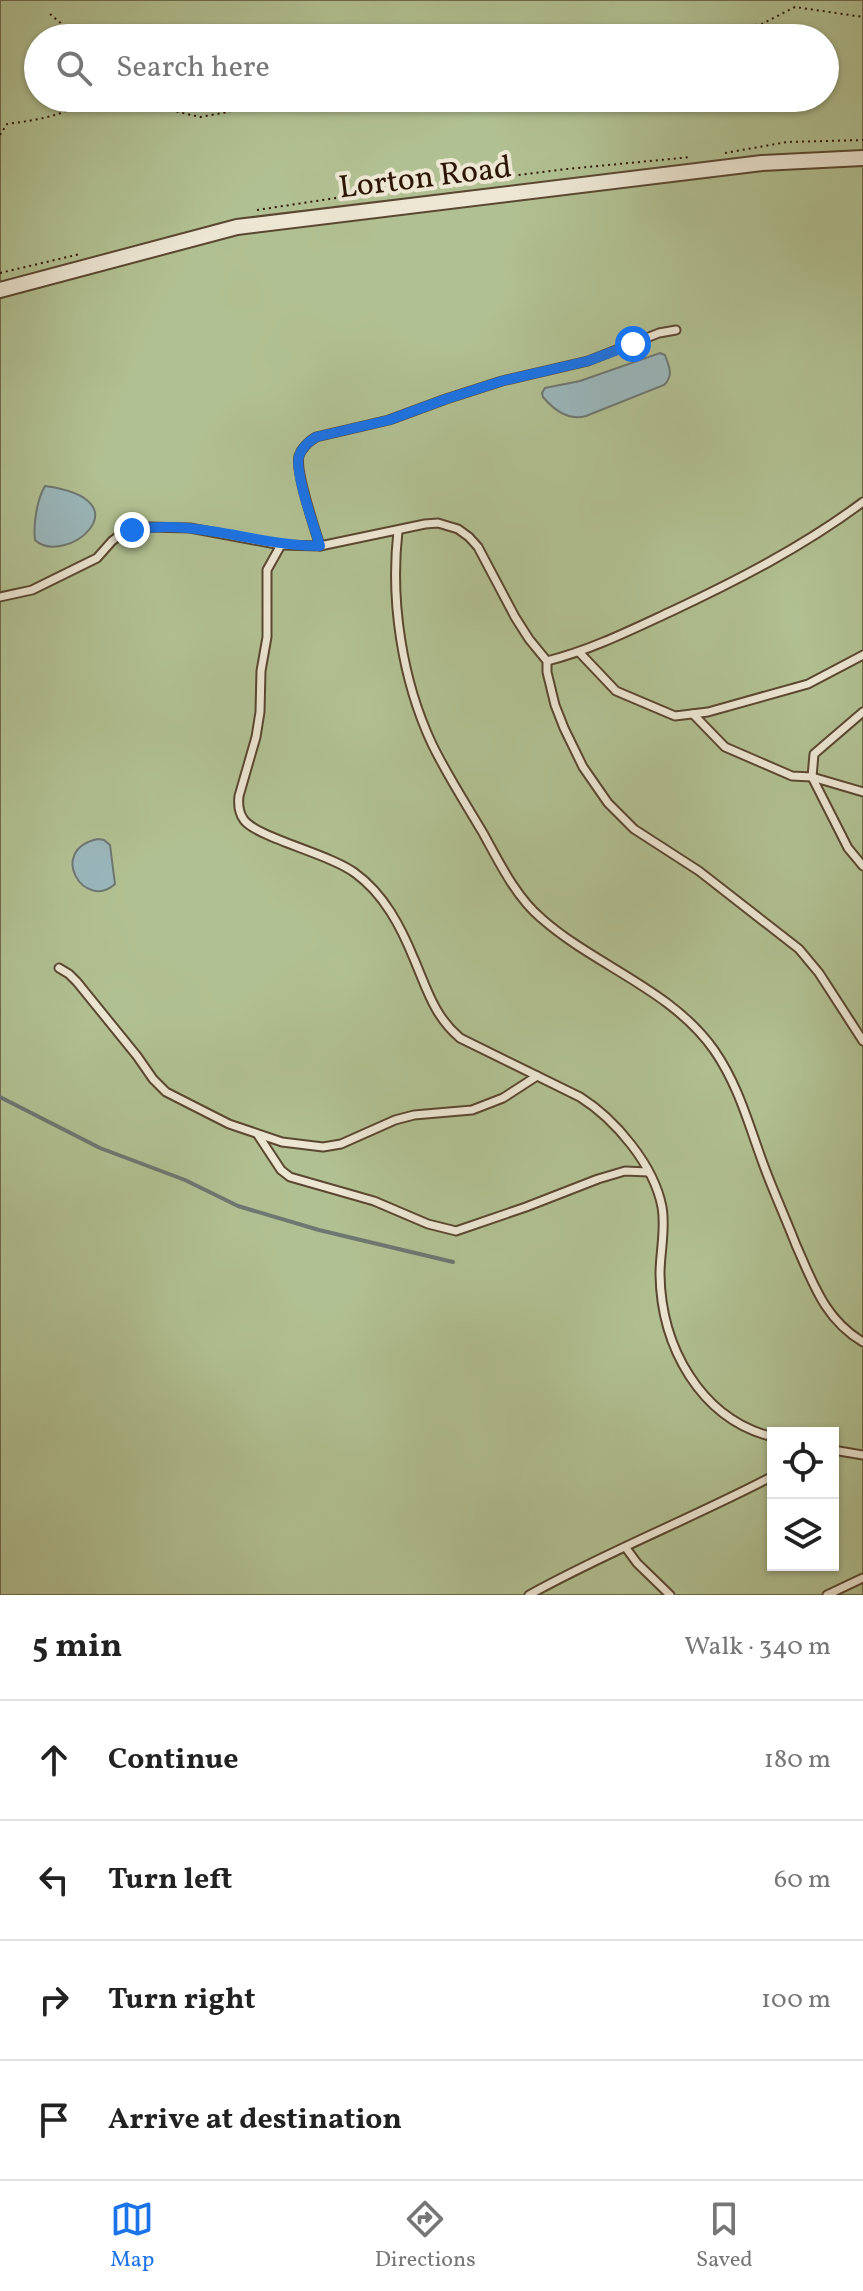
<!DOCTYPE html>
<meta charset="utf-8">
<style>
body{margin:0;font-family:Vollkorn,serif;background:#f2f2f2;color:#222}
.controls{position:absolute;right:24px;bottom:24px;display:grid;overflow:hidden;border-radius:0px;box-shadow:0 2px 6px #0004}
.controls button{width:72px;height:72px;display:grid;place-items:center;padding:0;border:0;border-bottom:2px solid #e0e0e0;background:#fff;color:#222;font:40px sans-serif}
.stop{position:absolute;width:24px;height:24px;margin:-18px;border:6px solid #1a73e8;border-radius:50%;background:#fff}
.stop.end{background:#1a73e8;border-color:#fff;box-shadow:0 2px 8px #0008}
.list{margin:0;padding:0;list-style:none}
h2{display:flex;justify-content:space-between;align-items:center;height:104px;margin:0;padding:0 32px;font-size:34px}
h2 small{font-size:26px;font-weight:400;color:#767676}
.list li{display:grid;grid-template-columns:52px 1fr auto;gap:24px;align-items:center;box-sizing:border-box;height:120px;padding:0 32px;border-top:2px solid #e0e0e0}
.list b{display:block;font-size:30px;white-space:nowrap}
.list em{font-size:26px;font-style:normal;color:#767676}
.icon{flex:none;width:44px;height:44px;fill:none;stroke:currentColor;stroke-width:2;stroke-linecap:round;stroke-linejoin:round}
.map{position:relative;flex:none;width:863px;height:1595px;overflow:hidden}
.search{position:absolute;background:#fff;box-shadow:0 2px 6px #0004;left:24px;right:24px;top:24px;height:88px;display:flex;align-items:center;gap:20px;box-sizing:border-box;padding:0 28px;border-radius:44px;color:#767676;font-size:30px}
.sheet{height:584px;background:#fff}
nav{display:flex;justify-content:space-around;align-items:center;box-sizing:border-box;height:112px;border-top:2px solid #e0e0e0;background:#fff;font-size:22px;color:#767676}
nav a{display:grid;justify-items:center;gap:4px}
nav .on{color:#1a73e8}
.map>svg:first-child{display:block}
.green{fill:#b1c092;stroke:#6f6b4a;stroke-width:2;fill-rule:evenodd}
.water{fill:#9ab7bc;stroke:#6e7772;stroke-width:2}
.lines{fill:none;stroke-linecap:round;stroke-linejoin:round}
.stream{stroke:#6e7772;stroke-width:4}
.lane-casing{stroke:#5a4731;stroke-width:11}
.street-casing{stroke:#5a4731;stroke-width:18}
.path{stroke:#2d1603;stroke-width:2;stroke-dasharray:2 4;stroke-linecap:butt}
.lane{stroke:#ece6d3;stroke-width:7}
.street{stroke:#ece6d3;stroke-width:14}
.route{stroke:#1a73e8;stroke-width:10}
.labels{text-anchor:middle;stroke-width:8;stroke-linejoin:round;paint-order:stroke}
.street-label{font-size:32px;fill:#2d1603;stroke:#ece6d3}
</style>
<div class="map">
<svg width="863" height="1595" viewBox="0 0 863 1595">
<rect width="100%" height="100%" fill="#e1d9bb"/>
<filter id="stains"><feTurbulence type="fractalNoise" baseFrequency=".0025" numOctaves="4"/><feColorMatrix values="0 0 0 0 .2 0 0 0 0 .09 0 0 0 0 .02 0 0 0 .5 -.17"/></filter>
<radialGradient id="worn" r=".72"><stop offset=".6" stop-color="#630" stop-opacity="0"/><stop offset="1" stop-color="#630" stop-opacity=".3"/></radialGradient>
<path class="green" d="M 0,0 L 863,0 L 863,1595 L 0,1595 ZM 38,38 L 825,38 L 825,98 L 38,98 ZM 773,1433 L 833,1433 L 833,1565 L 773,1565 Z"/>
<g class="water">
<path d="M 660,353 L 665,355 C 669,367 674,375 664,385 L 586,416 C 569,421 554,410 543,397 L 542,393 L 545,388 L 580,381 Z"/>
<path d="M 45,486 C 148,500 65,568 35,540 C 33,525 37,499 45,486 Z"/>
<path d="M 98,839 L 104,840 L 110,845 L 115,884 C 85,912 46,850 98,839 Z"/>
</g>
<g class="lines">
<path class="stream" d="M 0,1097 L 100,1148 L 185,1180 L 238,1206 L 319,1230 L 453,1262"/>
<g class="lane-casing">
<g id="lane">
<path d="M 398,531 C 390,601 402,680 432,744 C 447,775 466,804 483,833 C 499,862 516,897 541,918 C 595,966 671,989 714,1050 C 739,1086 749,1126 764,1166 C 774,1193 786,1219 796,1245 C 813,1283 825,1320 863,1342"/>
<path d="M 281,545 L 267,570 L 267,637 L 261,671 L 260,712 L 256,737 L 239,796 C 238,804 239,813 244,820 C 258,838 330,854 355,873 C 384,894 401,927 414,959 C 427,989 434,1016 460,1038 L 580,1097 C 615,1119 654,1165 662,1207 C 666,1229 660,1252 660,1274 C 661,1346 700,1419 773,1437"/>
<path d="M 320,546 C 315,529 295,472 299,456 C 302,447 308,442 316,437 L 389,420 L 446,399 L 502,381 L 588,361 L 659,333 L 676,330"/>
<path d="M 0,597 L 32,590 L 97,558 L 112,541 L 120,535 L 149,527 L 190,528 L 281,545 L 320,546 L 425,524 L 438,523 L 458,529 L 469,537 L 478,547 L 515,617 L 529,639 L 547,661 L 547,672 L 555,705 L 564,728 L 583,767 L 608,803 L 634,829 L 699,871 L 799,949 L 819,973 L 863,1041"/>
<path d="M 579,652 L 616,691 L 675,716 L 708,712 L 808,684 L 863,655"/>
<path d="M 547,661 C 591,650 631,630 672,611 C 738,580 804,546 863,502"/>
<path d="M 693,714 L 725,747 L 792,776 L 812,777 L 814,754 L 863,712"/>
<path d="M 812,777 L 848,848 L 863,866"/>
<path d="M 812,777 L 863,792"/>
<path d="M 59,968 L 69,974 L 77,982 L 137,1056 L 153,1079 L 166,1092 L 229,1124 L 282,1142 L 323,1147 L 341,1144 L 395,1120 L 414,1115 L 472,1110 L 503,1098 L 537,1076"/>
<path d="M 258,1135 L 281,1170 L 290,1177 L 374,1201 L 428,1224 L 456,1231 L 526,1207 L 598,1179 L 625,1171 L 648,1172"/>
<path d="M 833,1450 L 863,1455"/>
<path d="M 626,1548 L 637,1563 L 670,1595"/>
<path d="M 529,1595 C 608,1551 693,1518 773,1476"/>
<path d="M 827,1595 L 863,1578"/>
</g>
</g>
<g class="street-casing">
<path id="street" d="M 0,290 L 237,227 L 762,163 L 863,158"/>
</g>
<g class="path">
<path d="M 50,14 L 69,30 L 72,38"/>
<path d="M 602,38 L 622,28 L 724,30 L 762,24 L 795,7 L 863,17"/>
<path d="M 118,98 L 200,117 L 228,112 L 268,98"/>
<path d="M 0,135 L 7,124 C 37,120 65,116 90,98"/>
<path d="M 725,153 L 787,142 L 863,140"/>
<path d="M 257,210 L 362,194 L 567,169 L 691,157"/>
<path d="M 0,273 L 80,254"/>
</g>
<use href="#lane" class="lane"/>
<use href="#street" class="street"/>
</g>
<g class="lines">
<path class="route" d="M 132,530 C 195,518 257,546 320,546 C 315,529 294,472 299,456 C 302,447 308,442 316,437 L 389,420 L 446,399 L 502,381 L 588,361 L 633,344"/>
</g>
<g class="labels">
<g class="street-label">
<text transform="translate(425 176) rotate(-7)" y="11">Lorton Road</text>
</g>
</g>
<rect width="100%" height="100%" filter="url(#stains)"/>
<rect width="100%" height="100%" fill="url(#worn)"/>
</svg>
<div class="controls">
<button><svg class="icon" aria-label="locate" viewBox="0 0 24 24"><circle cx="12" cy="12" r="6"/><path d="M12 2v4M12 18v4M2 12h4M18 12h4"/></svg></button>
<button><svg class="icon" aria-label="layers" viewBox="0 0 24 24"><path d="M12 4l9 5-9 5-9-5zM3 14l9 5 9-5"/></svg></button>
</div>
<div class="stop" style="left:633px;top:344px"></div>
<div class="stop end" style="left:132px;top:530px"></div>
<div class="search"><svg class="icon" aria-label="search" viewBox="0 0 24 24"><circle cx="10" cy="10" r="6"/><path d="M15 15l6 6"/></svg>Search here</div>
</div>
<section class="sheet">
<h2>5 min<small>Walk · 340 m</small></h2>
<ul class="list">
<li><svg class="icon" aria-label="ahead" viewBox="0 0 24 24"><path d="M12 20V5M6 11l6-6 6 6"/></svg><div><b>Continue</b></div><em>180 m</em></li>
<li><svg class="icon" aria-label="left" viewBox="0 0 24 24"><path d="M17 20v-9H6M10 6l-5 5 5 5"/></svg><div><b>Turn left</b></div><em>60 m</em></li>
<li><svg class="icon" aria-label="right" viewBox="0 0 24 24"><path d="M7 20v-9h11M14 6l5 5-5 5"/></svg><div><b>Turn right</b></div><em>100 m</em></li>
<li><svg class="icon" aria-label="arrive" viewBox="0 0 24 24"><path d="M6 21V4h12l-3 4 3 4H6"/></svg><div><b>Arrive at destination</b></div></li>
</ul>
</section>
<nav>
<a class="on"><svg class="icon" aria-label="map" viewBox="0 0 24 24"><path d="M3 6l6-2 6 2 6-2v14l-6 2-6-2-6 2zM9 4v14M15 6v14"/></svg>Map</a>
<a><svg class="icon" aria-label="directions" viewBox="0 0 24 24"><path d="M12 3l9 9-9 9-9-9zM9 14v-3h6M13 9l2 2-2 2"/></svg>Directions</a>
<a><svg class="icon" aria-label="saved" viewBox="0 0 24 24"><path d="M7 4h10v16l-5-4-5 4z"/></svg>Saved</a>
</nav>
